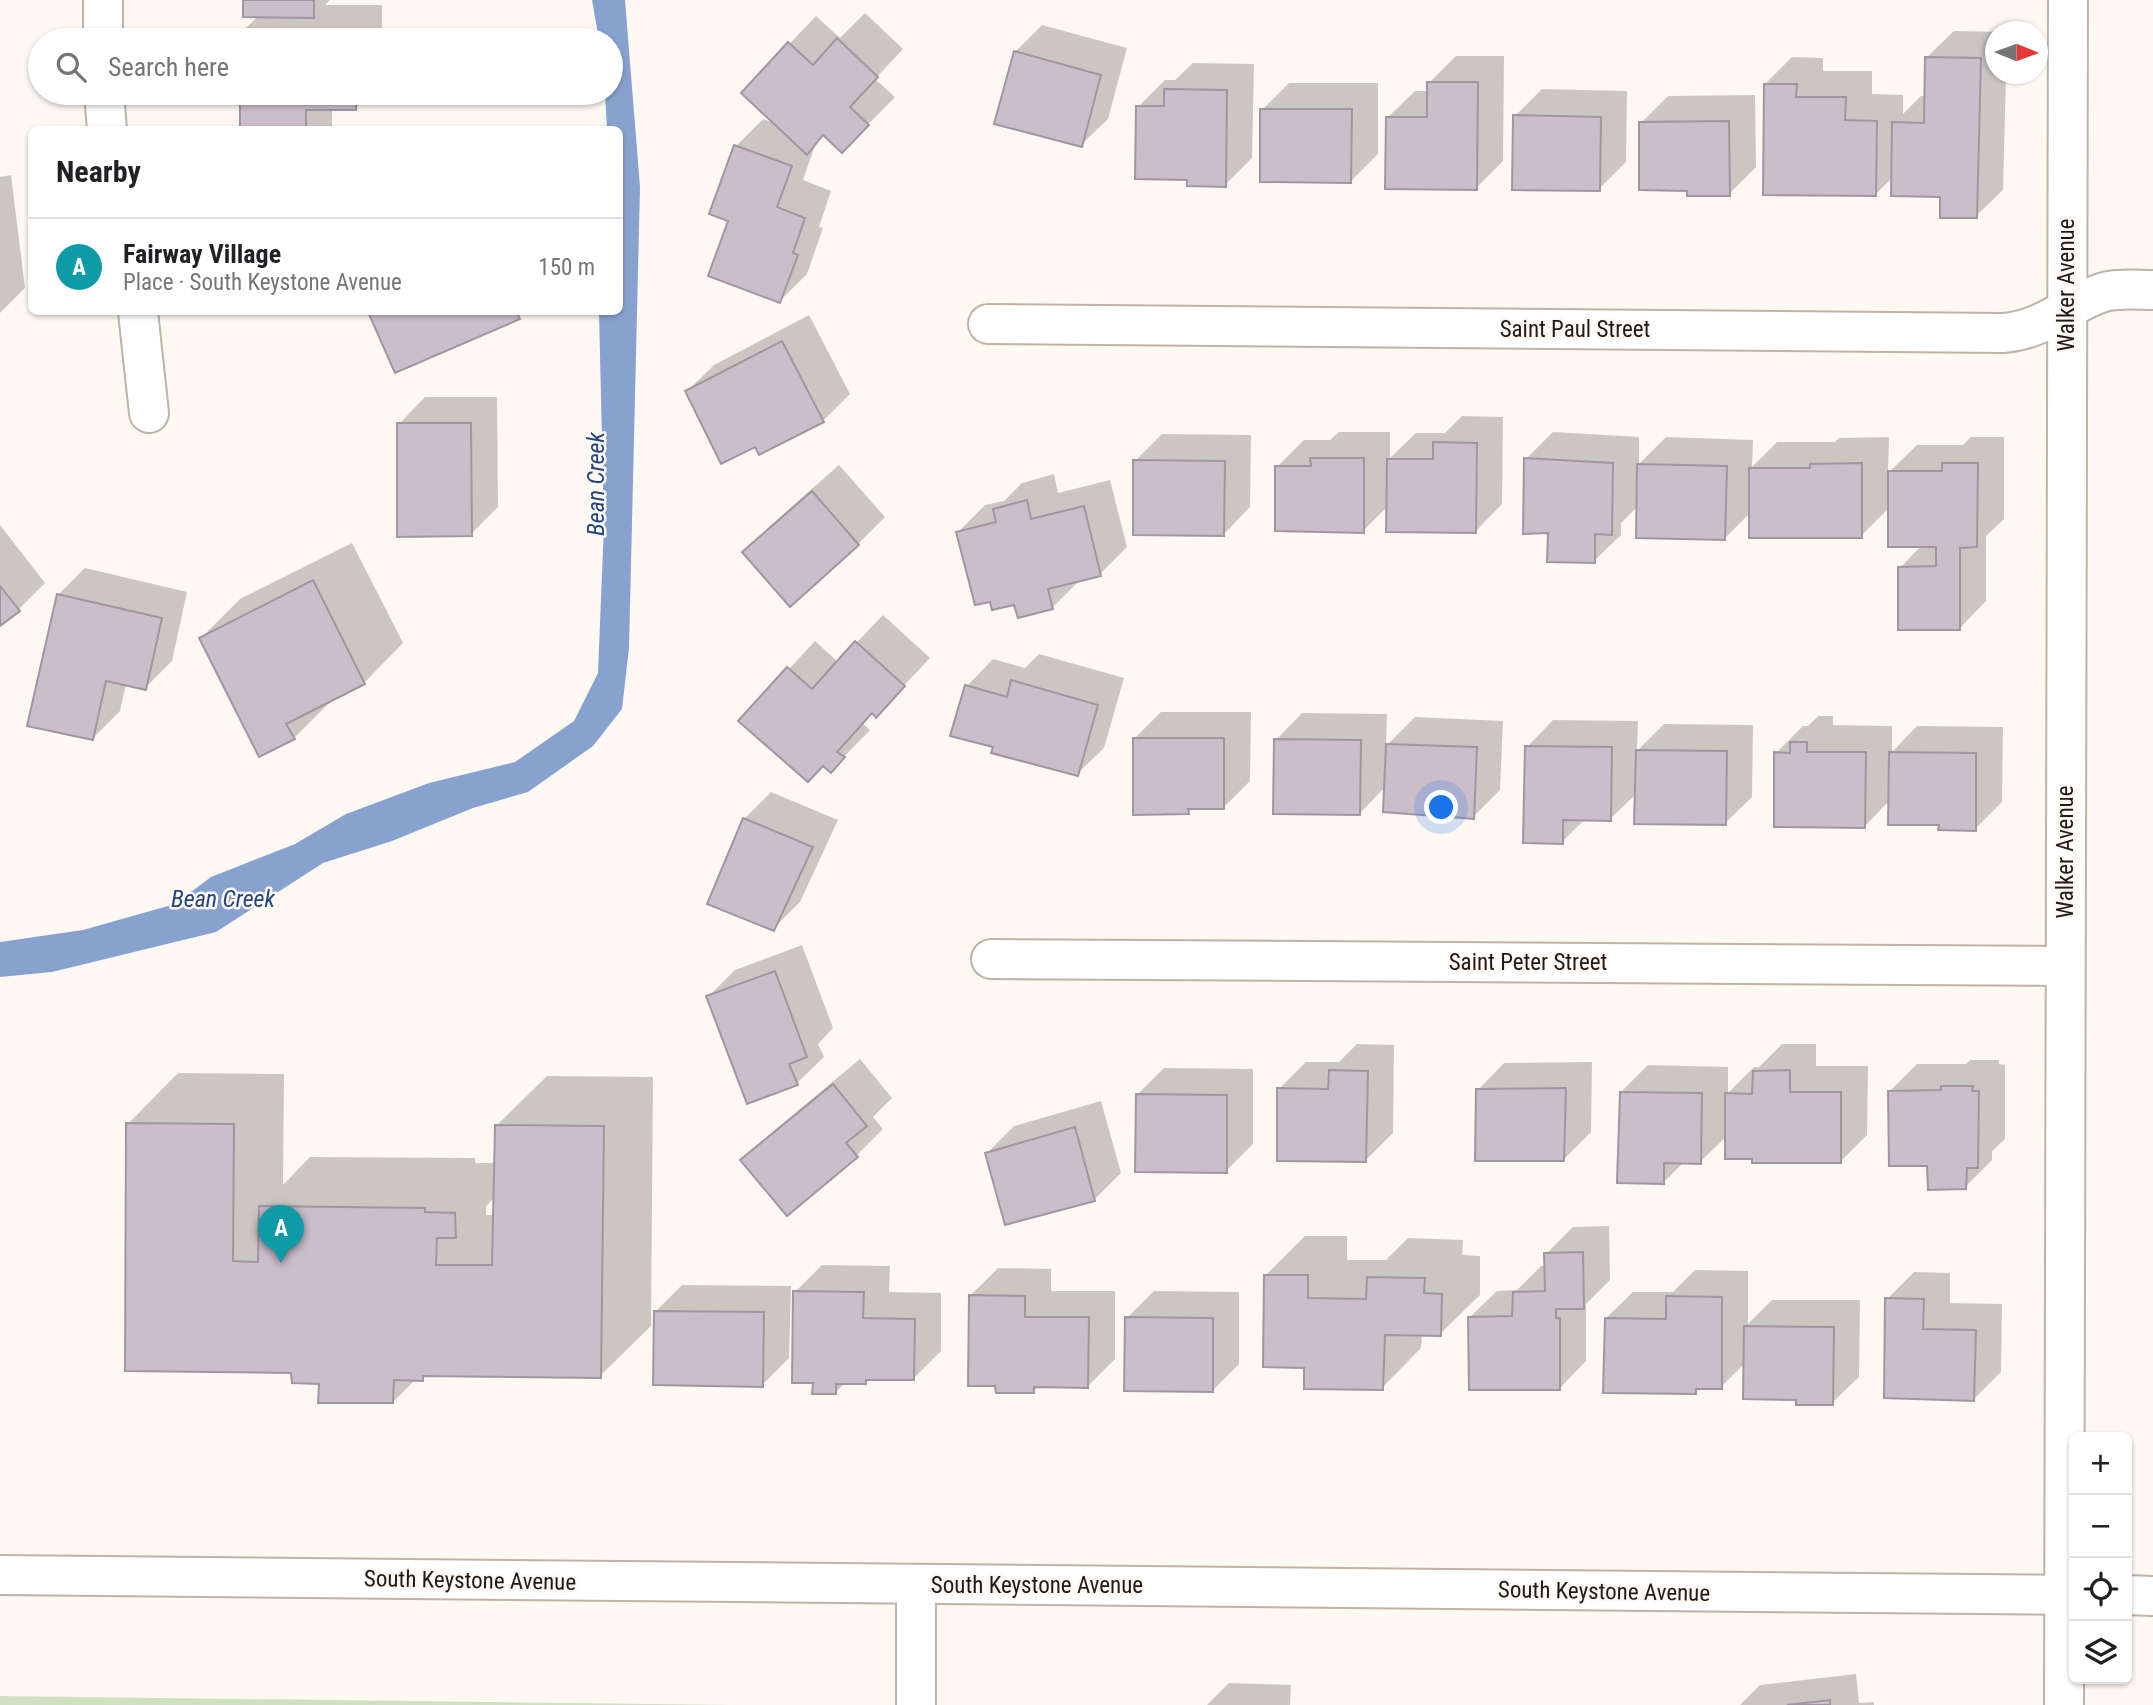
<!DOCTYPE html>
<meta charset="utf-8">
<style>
body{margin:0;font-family:"Roboto Condensed",sans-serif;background:#f6f6f6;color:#202124}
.controls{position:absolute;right:21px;bottom:21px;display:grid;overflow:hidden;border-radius:10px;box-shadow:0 2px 5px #0004}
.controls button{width:63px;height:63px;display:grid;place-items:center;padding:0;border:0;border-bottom:2px solid #e0e0e0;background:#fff;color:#202124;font:35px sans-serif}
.compass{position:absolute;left:1985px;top:21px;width:63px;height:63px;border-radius:50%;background:#fff;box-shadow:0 2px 5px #0004;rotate:91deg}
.you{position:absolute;left:1442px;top:808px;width:24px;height:24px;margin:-18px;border:5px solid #fff;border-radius:50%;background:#1a73e8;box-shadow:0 0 0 10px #1a73e833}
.badge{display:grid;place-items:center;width:46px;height:46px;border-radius:50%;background:#991d76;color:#fff;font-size:23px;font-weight:700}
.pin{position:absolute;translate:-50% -58px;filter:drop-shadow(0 2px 4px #0008)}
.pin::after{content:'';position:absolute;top:37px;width:24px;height:21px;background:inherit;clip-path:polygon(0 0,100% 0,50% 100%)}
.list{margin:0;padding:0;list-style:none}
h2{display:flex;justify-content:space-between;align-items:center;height:91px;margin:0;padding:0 28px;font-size:30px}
h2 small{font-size:23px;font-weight:400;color:#757577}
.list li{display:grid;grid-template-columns:46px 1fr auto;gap:21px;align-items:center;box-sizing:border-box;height:98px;padding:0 28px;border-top:2px solid #e0e0e0}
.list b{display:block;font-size:26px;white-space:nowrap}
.list p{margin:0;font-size:23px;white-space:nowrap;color:#757577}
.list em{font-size:23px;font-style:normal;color:#757577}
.icon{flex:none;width:38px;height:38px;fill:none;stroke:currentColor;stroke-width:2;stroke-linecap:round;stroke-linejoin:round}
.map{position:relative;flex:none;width:2153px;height:1705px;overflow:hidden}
.search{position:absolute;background:#fff;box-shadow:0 2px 5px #0004;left:28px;top:28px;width:595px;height:77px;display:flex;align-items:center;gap:18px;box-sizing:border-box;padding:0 24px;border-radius:38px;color:#757577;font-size:26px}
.panel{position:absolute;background:#fff;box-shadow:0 2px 5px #0004;left:28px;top:126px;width:595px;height:189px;border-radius:10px}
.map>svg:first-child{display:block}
.green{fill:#cfe1c1}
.water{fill:#88a2d0}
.shadow{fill:#0003;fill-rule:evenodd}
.building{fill:#cbbdca;stroke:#a295a2;stroke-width:2}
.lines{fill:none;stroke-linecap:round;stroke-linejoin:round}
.street-casing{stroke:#c1b2a6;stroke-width:42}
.secondary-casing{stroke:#c1b2a6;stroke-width:42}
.street{stroke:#fff;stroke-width:38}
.secondary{stroke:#fff;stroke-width:38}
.labels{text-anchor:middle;stroke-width:5;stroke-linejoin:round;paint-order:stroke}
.street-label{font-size:23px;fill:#1f1a16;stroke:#fef8f3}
.water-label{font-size:24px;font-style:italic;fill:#25457e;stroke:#fef8f3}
</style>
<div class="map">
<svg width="2153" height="1705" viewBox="0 0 2153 1705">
<rect width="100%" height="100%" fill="#fef8f3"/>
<path class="green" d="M 0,1696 L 733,1705 L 0,1705 Z"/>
<path class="water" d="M 592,0 L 625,0 L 640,187 L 629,648 L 622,709 L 593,746 L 528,792 L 473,808 L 392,841 L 323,863 L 216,932 L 52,972 L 0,977 L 0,942 L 83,930 L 175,904 L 211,877 L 295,844 L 346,814 L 429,783 L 515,762 L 574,721 L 598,673 L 604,524 L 599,312 L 620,312 L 620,130 L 607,129 L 605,93 L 611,93 L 611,40 L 599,40 Z"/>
<g class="shadow">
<path d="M 245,0 L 330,0 L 325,5 L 382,5 L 382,40 L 242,40 L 242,32 L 258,16 Z"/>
<path d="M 865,13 L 903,49 L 875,79 L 895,97 L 842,151 L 825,134 L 816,142 L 803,180 L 831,191 L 819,227 L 823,228 L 807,274 L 780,301 L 731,220 L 736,146 L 763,119 L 776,124 L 743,93 L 816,16 L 840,38 Z"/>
<path d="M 1042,25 L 1127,48 L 1108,119 L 1081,145 L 1015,52 Z"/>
<path d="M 1954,31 L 2007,32 L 1996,32 L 1996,74 L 2006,74 L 2003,190 L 1976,216 L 1942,195 L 1893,177 L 1876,194 L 1765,84 L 1792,57 L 1823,58 L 1823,71 L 1872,71 L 1872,94 L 1903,95 L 1903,114 L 1921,96 L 1926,96 L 1927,57 Z"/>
<path d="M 1456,56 L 1504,56 L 1503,161 L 1476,188 L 1388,117 L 1415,91 L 1429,91 L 1429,83 Z"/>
<path d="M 1193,63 L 1254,64 L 1252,158 L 1225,185 L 1189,178 L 1138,107 L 1165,80 L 1175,80 Z"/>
<path d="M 1289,83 L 1378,83 L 1378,154 L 1351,181 L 1262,110 Z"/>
<path d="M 1542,89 L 1627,91 L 1626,162 L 1599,189 L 1515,116 Z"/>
<path d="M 242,93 L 370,93 L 355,108 L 332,108 L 332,126 L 329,130 L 242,130 Z"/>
<path d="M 1755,95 L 1756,167 L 1729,194 L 1688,189 L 1641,123 L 1668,96 Z"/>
<path d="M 11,175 L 25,288 L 0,313 L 0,177 Z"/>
<path d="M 370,312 L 524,312 L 519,317 L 396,371 Z"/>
<path d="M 809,315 L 850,394 L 823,421 L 756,444 L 687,391 L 714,365 Z"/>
<path d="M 425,397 L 497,397 L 498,507 L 471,534 L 399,424 Z"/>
<path d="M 1462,416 L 1503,417 L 1502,504 L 1476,531 L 1388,506 L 1363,531 L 1277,467 L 1304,440 L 1330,440 L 1339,432 L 1390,432 L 1390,458 L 1416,433 L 1445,433 Z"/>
<path d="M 1553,432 L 1639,437 L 1639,464 L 1666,437 L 1753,440 L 1752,467 L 1777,442 L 1835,442 L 1839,438 L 1889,437 L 1888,473 L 1917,445 L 1963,445 L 1971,437 L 2004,437 L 2004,519 L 1986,536 L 1986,601 L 1960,628 L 1900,568 L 1922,545 L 1889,508 L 1861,536 L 1751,512 L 1725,538 L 1638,506 L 1621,523 L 1621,535 L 1594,561 L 1550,532 L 1526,459 Z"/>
<path d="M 1162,434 L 1251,435 L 1250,507 L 1224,534 L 1135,461 Z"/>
<path d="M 839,465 L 885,517 L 858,544 L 744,552 L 771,525 Z"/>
<path d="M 1054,474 L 1058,493 L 1110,480 L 1127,547 L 1100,574 L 1079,581 L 1053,607 L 1015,603 L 958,532 L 985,505 L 1004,501 L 1022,483 Z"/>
<path d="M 0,525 L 45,583 L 19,609 L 0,624 Z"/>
<path d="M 352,543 L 403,643 L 364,683 L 333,699 L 294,738 L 201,638 L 240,599 Z"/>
<path d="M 85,568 L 187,592 L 172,661 L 145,688 L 126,684 L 120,711 L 93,738 L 58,595 Z"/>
<path d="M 883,615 L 930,658 L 876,715 L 873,712 L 863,724 L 870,730 L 831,770 L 823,764 L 741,721 L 815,641 L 838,662 Z"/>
<path d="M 1039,654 L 1124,678 L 1104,748 L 1077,774 L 996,746 L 967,686 L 993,659 L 1025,668 Z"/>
<path d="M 1161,712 L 1251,712 L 1250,781 L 1223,808 L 1193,808 L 1188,813 L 1134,739 Z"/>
<path d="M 1302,713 L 1387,714 L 1386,746 L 1415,717 L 1503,721 L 1500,790 L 1473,817 L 1386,786 L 1359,814 L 1276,740 Z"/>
<path d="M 1818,716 L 1833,716 L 1833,725 L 1892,726 L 1892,752 L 1917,726 L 2003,727 L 2002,802 L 1975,829 L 1940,823 L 1890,800 L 1865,826 L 1776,753 L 1803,726 L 1808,726 Z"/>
<path d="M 1553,720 L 1638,721 L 1637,751 L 1664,724 L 1753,725 L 1752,797 L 1725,823 L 1637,793 L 1610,819 L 1585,819 L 1562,842 L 1527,747 Z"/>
<path d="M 771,792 L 838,820 L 800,902 L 773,929 L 744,819 Z"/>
<path d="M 802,945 L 833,1028 L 818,1044 L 824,1057 L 797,1083 L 708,997 L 735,970 Z"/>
<path d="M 1357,1044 L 1394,1045 L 1393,1133 L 1366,1160 L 1279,1089 L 1306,1062 L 1339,1062 Z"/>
<path d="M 1782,1044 L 1816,1044 L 1816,1066 L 1868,1066 L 1867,1135 L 1840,1162 L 1754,1157 L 1727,1136 L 1700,1162 L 1684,1162 L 1663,1183 L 1621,1092 L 1648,1065 L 1728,1067 L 1728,1093 L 1754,1067 L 1759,1067 Z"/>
<path d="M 860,1059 L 892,1098 L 873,1117 L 883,1129 L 857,1155 L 743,1161 L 770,1134 Z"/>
<path d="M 1970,1060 L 1999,1060 L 1999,1064 L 2005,1065 L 2005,1139 L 1992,1151 L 1992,1160 L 1965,1187 L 1929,1164 L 1890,1091 L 1917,1064 L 1966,1064 Z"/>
<path d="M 1592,1062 L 1591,1132 L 1564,1159 L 1478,1090 L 1504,1063 Z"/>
<path d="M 1164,1068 L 1253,1069 L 1253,1144 L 1226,1171 L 1137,1095 Z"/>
<path d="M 178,1073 L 284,1074 L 283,1185 L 310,1157 L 475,1158 L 475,1163 L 496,1163 L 496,1126 L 547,1076 L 653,1077 L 651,1326 L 600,1376 L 427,1374 L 422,1379 L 416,1379 L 393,1402 L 320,1382 L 293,1371 L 128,1124 ZM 495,1197 L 495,1215 L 486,1215 L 486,1206 Z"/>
<path d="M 1101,1101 L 1121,1173 L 1094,1200 L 987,1153 L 1014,1126 Z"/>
<path d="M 1609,1226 L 1610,1280 L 1586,1304 L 1586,1361 L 1560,1388 L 1470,1317 L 1497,1291 L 1517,1290 L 1541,1266 L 1546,1266 L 1546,1254 L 1573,1227 Z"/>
<path d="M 1305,1236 L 1347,1236 L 1347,1260 L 1386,1260 L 1408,1238 L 1463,1240 L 1462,1255 L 1480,1256 L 1480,1295 L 1440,1334 L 1422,1334 L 1421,1348 L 1382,1388 L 1306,1366 L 1265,1276 Z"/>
<path d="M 822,1265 L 890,1266 L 889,1292 L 941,1293 L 941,1351 L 914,1378 L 869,1378 L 865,1382 L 846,1382 L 836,1392 L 814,1381 L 795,1292 Z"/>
<path d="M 998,1268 L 1051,1269 L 1051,1291 L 1115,1291 L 1115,1359 L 1088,1386 L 1039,1385 L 1034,1391 L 971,1295 Z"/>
<path d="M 1695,1270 L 1748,1271 L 1748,1324 L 1772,1300 L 1860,1300 L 1859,1377 L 1832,1403 L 1797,1398 L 1745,1363 L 1721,1387 L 1700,1387 L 1695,1392 L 1606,1318 L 1633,1292 L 1673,1292 Z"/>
<path d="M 1914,1272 L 1950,1273 L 1950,1303 L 2002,1304 L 2001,1372 L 1974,1399 L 1887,1299 Z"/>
<path d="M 682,1285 L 791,1286 L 789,1358 L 762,1385 L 655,1312 Z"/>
<path d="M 1154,1291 L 1239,1292 L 1239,1364 L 1212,1391 L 1127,1318 Z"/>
<path d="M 1856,1674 L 1859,1703 L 1874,1702 L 1874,1705 L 1740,1705 L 1760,1685 Z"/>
<path d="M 1229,1683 L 1291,1685 L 1290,1705 L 1207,1705 Z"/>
</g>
<g class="building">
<path d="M 243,0 L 314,0 L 314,18 L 243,17 Z"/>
<rect x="241" y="31" width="115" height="9"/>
<path d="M 837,38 L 878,77 L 850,107 L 869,125 L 842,153 L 823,135 L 807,155 L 741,93 L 788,42 L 813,65 Z"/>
<path d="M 1014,51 L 1101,75 L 1082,147 L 994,124 Z"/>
<path d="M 1925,57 L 1981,58 L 1977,218 L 1940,218 L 1940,197 L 1891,196 L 1892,122 L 1924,123 Z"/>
<path d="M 1427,82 L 1478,82 L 1477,190 L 1385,189 L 1386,117 L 1427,117 Z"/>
<path d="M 1764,84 L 1797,84 L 1796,97 L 1846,97 L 1845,120 L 1877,121 L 1876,196 L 1763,195 Z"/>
<path d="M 1164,89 L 1227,90 L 1226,187 L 1187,186 L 1187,180 L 1135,179 L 1136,106 L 1164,106 Z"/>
<path d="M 240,93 L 356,93 L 356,110 L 306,110 L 306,130 L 240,130 Z"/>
<path d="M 1260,109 L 1352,109 L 1351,183 L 1260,182 Z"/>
<path d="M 1513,115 L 1601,117 L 1600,191 L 1512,190 Z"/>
<path d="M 1729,121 L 1730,196 L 1687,196 L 1687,191 L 1639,190 L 1639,122 Z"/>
<path d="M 734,145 L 792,166 L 777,207 L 805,218 L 793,253 L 798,255 L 780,303 L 708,276 L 728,221 L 709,214 Z"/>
<path d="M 368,312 L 516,312 L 520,319 L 395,373 Z"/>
<path d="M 782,341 L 824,422 L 759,455 L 755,447 L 721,464 L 685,391 Z"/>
<path d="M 397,423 L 471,423 L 472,536 L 397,537 Z"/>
<path d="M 1433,442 L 1477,443 L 1476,533 L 1386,532 L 1387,459 L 1433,459 Z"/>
<path d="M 1310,458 L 1364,458 L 1364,533 L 1275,531 L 1275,466 L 1311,466 Z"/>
<path d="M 1524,458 L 1613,463 L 1612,535 L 1595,534 L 1595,563 L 1547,562 L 1548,533 L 1523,534 Z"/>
<path d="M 1133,460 L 1225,461 L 1224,536 L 1133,535 Z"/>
<path d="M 1862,463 L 1862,538 L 1749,538 L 1749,468 L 1810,468 L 1810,464 Z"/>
<path d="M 1942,463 L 1978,463 L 1977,547 L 1960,548 L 1960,630 L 1898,630 L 1898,567 L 1936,566 L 1936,547 L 1888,547 L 1888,471 L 1942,471 Z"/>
<path d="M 1637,464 L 1727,466 L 1725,540 L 1636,538 Z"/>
<path d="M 812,491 L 859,545 L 790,607 L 742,552 Z"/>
<path d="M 1027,500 L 1031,519 L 1084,506 L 1101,576 L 1048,589 L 1053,609 L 1018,618 L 1014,605 L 992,610 L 990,602 L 975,605 L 956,532 L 996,522 L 993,509 Z"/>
<path d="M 313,580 L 365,684 L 286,724 L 295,739 L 259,757 L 199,638 Z"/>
<path d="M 0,586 L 20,611 L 0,626 Z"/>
<path d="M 57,594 L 162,618 L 146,690 L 106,681 L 93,740 L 27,726 Z"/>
<path d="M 855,641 L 905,686 L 876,718 L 872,713 L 837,752 L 845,757 L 831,773 L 823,766 L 808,782 L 738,721 L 787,667 L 812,689 Z"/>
<path d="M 1011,680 L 1098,705 L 1078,776 L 991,753 L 993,747 L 950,736 L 965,685 L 1007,697 Z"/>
<path d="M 1133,738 L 1224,738 L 1224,809 L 1188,809 L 1189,814 L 1133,815 Z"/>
<path d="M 1274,739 L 1361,740 L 1360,815 L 1273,814 Z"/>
<path d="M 1790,742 L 1807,742 L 1807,752 L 1866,752 L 1865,828 L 1774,827 L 1774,752 L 1790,753 Z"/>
<path d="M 1386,744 L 1477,747 L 1474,819 L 1383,812 Z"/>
<path d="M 1525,746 L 1612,747 L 1611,821 L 1563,820 L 1563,844 L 1523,843 Z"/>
<path d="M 1636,750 L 1727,751 L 1726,825 L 1634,824 Z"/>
<path d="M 1889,752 L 1976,753 L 1976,831 L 1938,830 L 1939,825 L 1888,825 Z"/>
<path d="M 743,818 L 813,847 L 774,931 L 707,904 Z"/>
<path d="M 775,971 L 807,1057 L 789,1064 L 798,1085 L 747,1104 L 706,996 Z"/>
<path d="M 1329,1070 L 1368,1071 L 1366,1162 L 1277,1161 L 1277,1088 L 1328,1089 Z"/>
<path d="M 1790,1070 L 1790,1092 L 1841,1092 L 1841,1163 L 1752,1163 L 1752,1159 L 1725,1159 L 1725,1093 L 1752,1094 L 1753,1071 Z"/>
<path d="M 833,1084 L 867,1126 L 846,1143 L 858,1157 L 787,1216 L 740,1160 Z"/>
<path d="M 1941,1086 L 1973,1086 L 1972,1091 L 1979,1091 L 1978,1168 L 1967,1168 L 1966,1189 L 1928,1190 L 1927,1166 L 1889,1166 L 1888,1091 L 1941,1090 Z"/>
<path d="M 1566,1088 L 1564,1161 L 1475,1161 L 1476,1089 Z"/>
<path d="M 1620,1092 L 1702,1093 L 1701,1164 L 1664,1163 L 1664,1184 L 1617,1183 Z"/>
<path d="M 1136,1094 L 1227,1095 L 1227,1173 L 1135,1172 Z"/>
<path d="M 126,1123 L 234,1124 L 233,1261 L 258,1262 L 259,1206 L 425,1208 L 425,1212 L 455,1213 L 456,1238 L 437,1238 L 436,1265 L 492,1265 L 495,1125 L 604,1126 L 601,1378 L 423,1376 L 423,1381 L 394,1380 L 393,1403 L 318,1403 L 319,1384 L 292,1383 L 291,1373 L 125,1371 Z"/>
<path d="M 1075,1127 L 1095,1201 L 1005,1225 L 985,1153 Z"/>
<path d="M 1583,1252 L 1584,1309 L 1556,1309 L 1556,1318 L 1560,1318 L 1560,1390 L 1469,1390 L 1468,1317 L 1512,1316 L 1513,1292 L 1545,1291 L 1544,1253 Z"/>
<path d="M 1264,1275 L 1308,1275 L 1308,1298 L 1366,1299 L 1367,1277 L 1425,1278 L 1424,1293 L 1442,1294 L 1441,1336 L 1385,1335 L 1383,1390 L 1304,1389 L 1304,1368 L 1263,1367 Z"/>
<path d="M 793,1291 L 864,1292 L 863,1318 L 915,1319 L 914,1380 L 866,1380 L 866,1384 L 836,1384 L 836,1394 L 812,1394 L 813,1383 L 792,1383 Z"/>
<path d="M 969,1295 L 1025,1296 L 1025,1317 L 1089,1317 L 1088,1388 L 1034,1387 L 1034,1393 L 996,1393 L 995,1386 L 968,1386 Z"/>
<path d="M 1666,1296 L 1722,1297 L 1722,1389 L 1696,1389 L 1696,1394 L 1603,1393 L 1605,1318 L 1666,1319 Z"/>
<path d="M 1885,1298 L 1924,1299 L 1923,1329 L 1976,1330 L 1974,1401 L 1884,1398 Z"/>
<path d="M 654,1311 L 764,1312 L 763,1387 L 653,1385 Z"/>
<path d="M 1125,1317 L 1213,1318 L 1213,1392 L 1124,1391 Z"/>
<path d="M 1744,1326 L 1834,1327 L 1833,1405 L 1796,1405 L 1796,1400 L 1743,1399 Z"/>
<path d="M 1830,1700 L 1830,1705 L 1787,1705 Z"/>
</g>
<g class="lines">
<g class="street-casing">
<g id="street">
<path d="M 103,0 L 103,40"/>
<path d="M 104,93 L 107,130"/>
<path d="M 138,312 L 149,413"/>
<path d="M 988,324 L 2003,333 C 2045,330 2066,304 2104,292 C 2119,288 2137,290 2153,290"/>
<path d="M 991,959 L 2064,966"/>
<path d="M 916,1584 L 916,1705"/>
<path d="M 2064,1705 L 2068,0"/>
</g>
</g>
<g class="secondary-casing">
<g id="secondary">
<path d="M 0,1575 L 2074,1595"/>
<path d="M 2127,1595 L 2153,1596"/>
</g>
</g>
<use href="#street" class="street"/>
<use href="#secondary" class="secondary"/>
</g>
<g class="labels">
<g class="street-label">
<text transform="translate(2066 285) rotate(-90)" y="8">Walker Avenue</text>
<text x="1575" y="337">Saint Paul Street</text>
<text transform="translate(2065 852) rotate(-90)" y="8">Walker Avenue</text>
<text x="1528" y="970">Saint Peter Street</text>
<text transform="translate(470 1580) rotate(1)" y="8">South Keystone Avenue</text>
<text x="1037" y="1593">South Keystone Avenue</text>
<text transform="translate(1604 1591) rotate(1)" y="8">South Keystone Avenue</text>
</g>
<g class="water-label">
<text transform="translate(596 484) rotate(-90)" y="8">Bean Creek</text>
<text x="223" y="907">Bean Creek</text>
</g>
</g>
</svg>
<div class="controls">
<button>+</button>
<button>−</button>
<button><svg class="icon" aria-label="locate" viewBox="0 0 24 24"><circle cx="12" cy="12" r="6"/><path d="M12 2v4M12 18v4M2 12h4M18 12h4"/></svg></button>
<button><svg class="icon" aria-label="layers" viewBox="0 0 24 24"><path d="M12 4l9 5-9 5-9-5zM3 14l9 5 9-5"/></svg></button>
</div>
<svg class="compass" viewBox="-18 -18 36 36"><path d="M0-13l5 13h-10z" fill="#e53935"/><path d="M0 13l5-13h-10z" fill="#757577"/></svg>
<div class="you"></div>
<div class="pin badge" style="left:281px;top:1263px;background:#0f9aa8">A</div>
<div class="search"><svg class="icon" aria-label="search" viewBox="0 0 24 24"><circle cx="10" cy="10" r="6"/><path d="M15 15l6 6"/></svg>Search here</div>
<section class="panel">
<h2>Nearby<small></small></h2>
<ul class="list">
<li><span class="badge" style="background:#0f9aa8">A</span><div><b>Fairway Village</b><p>Place · South Keystone Avenue</p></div><em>150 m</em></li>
</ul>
</section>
</div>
